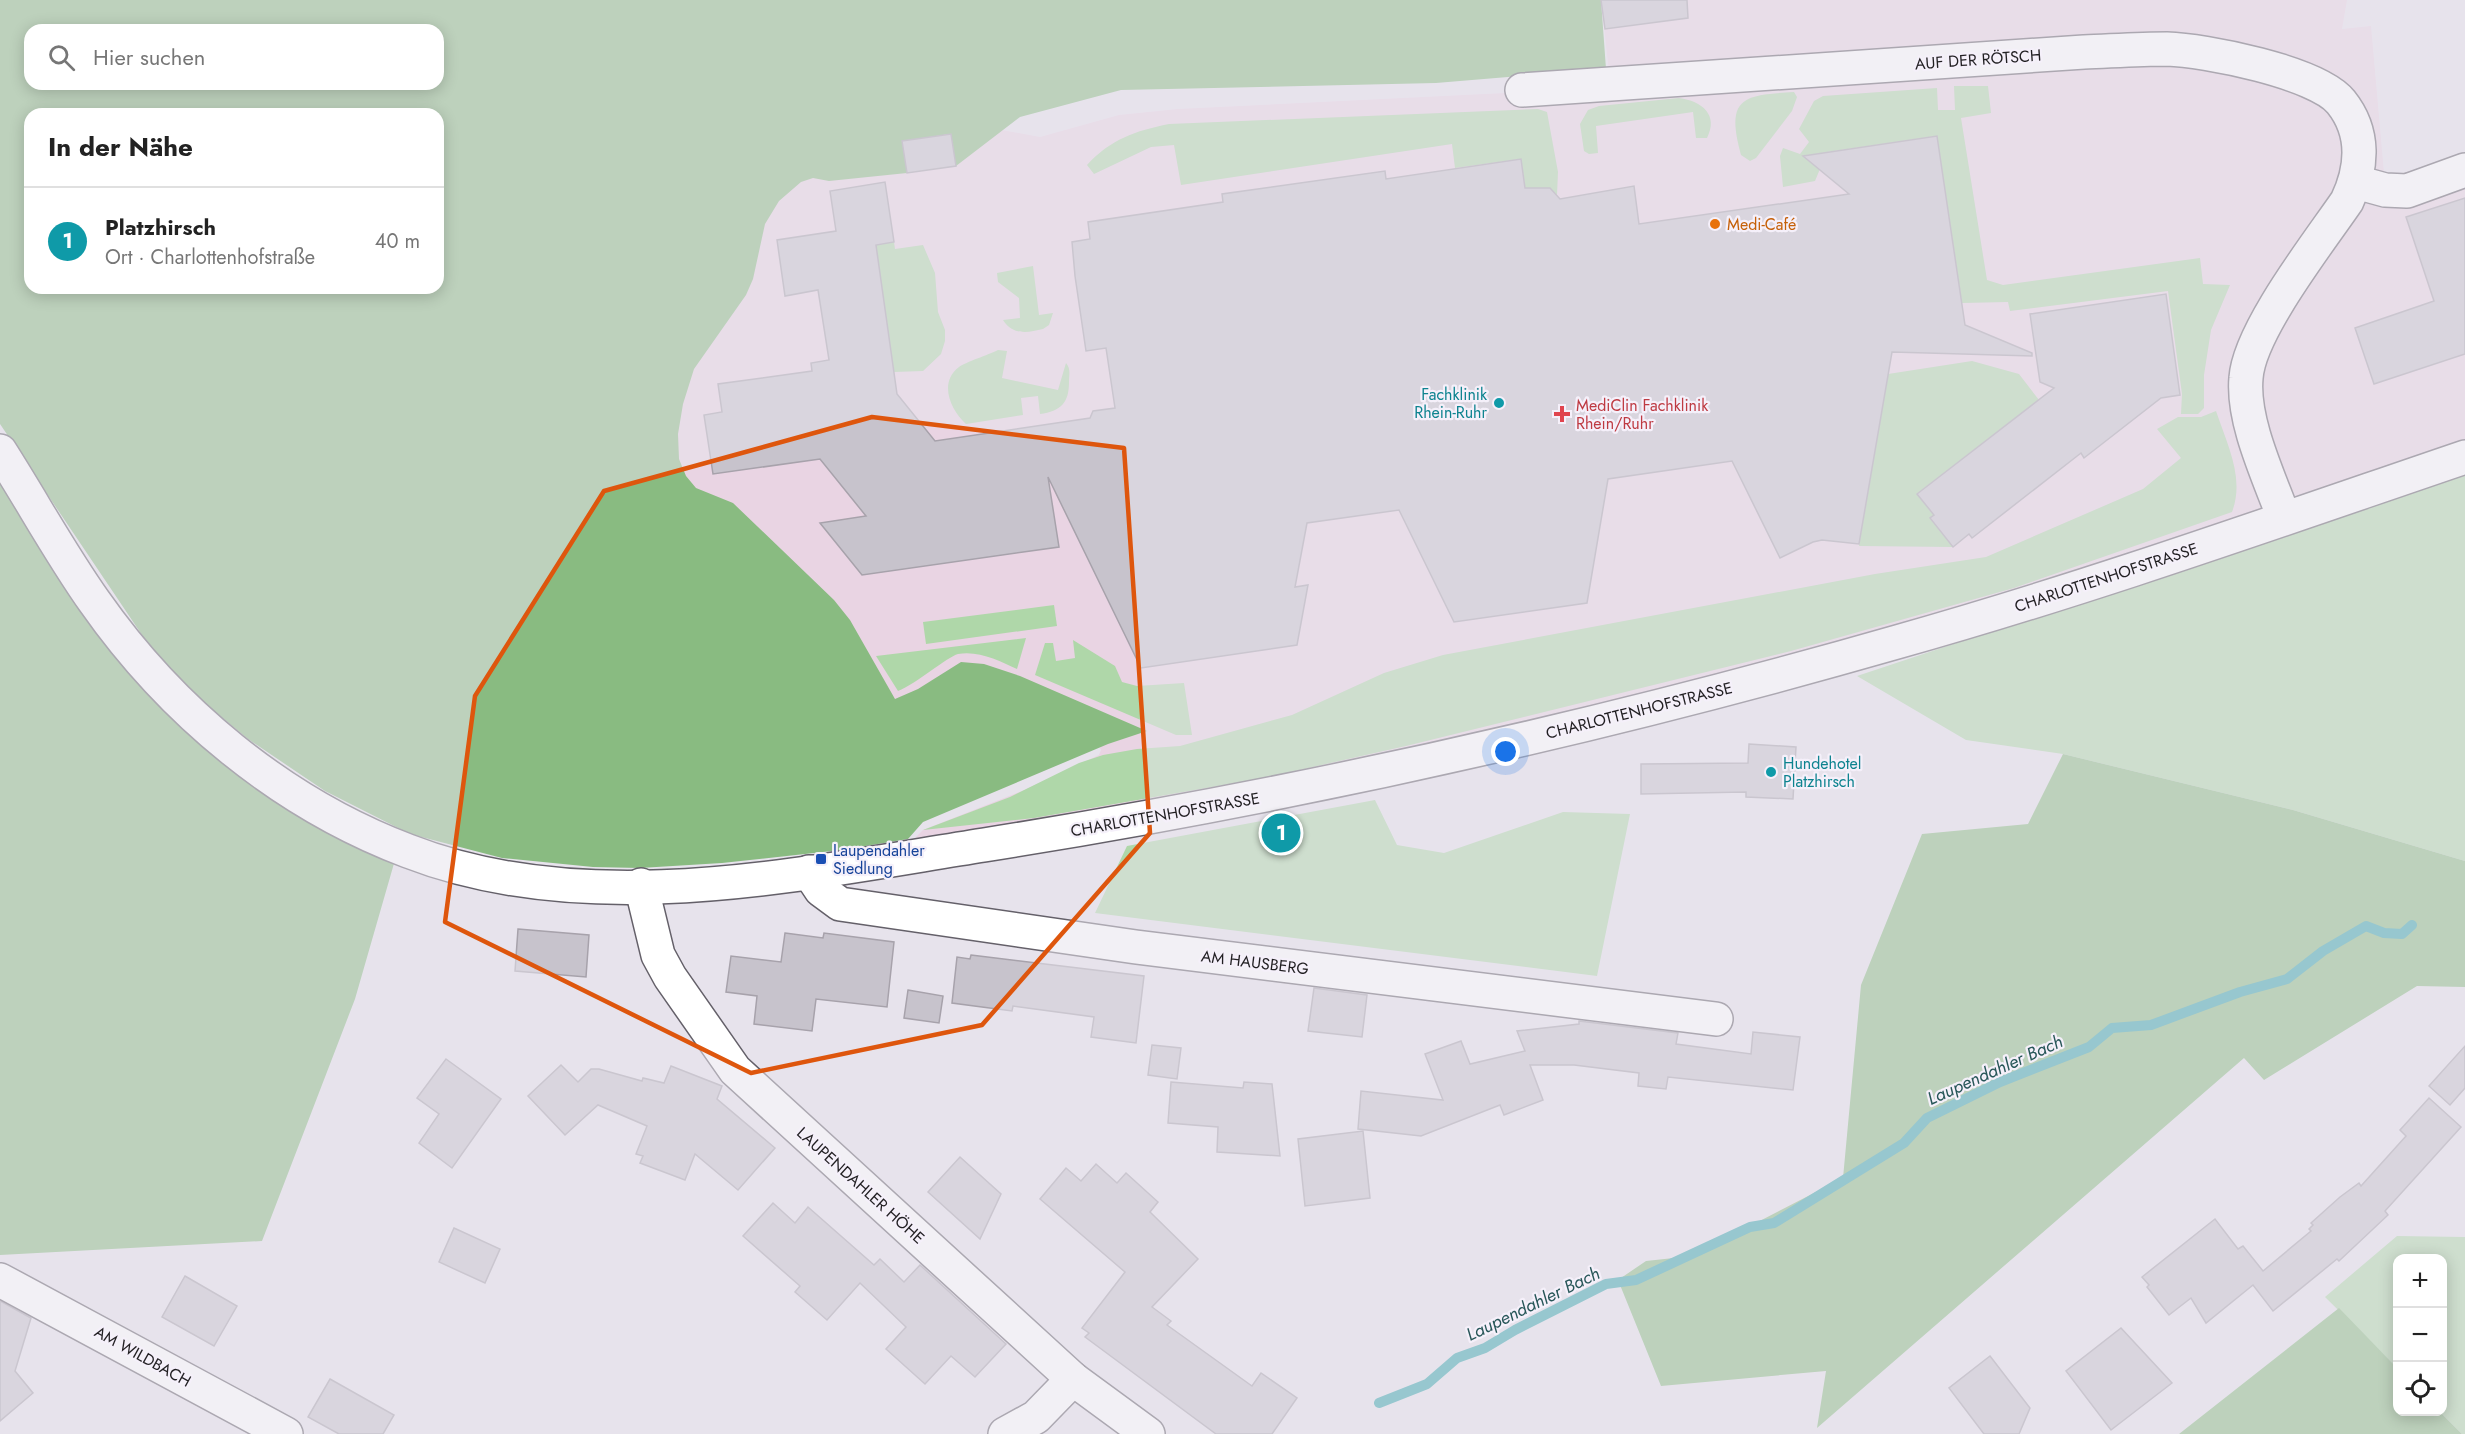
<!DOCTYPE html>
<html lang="de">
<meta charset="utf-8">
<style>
body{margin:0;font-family:Jost,sans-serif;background:#f2f2f2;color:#222}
.controls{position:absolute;right:18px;bottom:18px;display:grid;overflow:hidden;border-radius:12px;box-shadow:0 3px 15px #0003}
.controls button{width:54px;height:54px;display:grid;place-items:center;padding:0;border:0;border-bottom:2px solid #e0e0e0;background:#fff;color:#222;font:30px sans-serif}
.you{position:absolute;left:1506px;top:752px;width:21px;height:21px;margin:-15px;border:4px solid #fff;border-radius:50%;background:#1a73e8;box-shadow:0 0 0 9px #1a73e833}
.badge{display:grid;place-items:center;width:39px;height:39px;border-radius:50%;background:#111827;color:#fff;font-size:20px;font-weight:700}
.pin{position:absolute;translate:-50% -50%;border:3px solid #fff;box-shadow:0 2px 6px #0006}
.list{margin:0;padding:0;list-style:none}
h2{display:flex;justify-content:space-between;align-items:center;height:78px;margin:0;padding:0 24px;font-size:26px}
h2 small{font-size:20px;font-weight:400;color:#767676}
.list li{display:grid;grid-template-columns:39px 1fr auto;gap:18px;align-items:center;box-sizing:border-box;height:108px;padding:0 24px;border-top:2px solid #e0e0e0}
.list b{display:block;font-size:22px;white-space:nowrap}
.list p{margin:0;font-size:20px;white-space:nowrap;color:#767676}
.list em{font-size:20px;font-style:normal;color:#767676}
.icon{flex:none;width:33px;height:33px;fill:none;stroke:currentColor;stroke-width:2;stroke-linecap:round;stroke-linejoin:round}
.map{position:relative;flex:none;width:2465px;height:1434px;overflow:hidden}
.search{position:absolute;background:#fff;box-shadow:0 3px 15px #0003;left:24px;top:24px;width:420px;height:66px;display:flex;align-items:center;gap:15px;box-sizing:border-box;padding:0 21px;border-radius:18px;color:#767676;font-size:22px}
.panel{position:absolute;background:#fff;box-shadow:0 3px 15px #0003;left:24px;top:108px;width:420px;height:186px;border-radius:18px}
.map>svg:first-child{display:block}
.medical{fill:#e9d4e3}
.green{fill:#afd7a9}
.forest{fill:#89bb81;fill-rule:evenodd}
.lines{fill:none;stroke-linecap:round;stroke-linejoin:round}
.stream{stroke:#36a4aa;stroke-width:10}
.building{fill:#c7c3cc;stroke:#a7a2ab;stroke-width:1.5}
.street-casing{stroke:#646069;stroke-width:36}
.secondary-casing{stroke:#646069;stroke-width:36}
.street{stroke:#fff;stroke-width:33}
.secondary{stroke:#fff;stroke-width:33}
.marked{fill:none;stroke:#de560d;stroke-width:4.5;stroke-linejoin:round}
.food-dot{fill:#e8710a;stroke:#f5f0fa;stroke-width:2}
.culture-dot{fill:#0f9aa8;stroke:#f5f0fa;stroke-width:2}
.health-dot{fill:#e0444e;stroke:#f5f0fa;stroke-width:2}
.transit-dot{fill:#1a4fb4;stroke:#f5f0fa;stroke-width:2}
.labels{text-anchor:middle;stroke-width:4.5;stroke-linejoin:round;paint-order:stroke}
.street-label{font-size:16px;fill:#211f22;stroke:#f5f0fa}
.food-label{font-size:16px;fill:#c56008;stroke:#f5f0fa;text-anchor:start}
.culture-label{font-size:16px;fill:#0d838f;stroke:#f5f0fa;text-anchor:end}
.health-label{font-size:16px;fill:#be3a42;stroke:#f5f0fa;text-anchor:start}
.transit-label{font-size:16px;fill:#164399;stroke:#f5f0fa;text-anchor:start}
.water-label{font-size:18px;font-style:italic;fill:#275658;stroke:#f5f0fa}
</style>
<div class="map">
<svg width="2465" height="1434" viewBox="0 0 2465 1434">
<rect width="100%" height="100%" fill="#e7e3ec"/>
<path class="medical" d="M 1601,0 L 2347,0 L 2342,29 L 2371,26 L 2384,173 L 2413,196 L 2465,177 L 2465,442 L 2274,509 L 1888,630 L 1598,704 L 1264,781 L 1120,807 L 915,838 L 923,830 L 1022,791 L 1099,755 L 1101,750 L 1094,736 L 927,726 L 588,574 L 753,167 L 969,124 L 1040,137 L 1119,115 L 1178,109 L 1569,90 L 1609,72 Z"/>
<g class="green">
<path d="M 1954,86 L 1988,86 L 1991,113 L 1961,118 L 1987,280 L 2003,285 L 2200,258 L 2203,284 L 2230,285 L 2211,330 L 2204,375 L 2204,408 L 2198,414 L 2181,414 L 2182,394 L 2168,291 L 2010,311 L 2008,302 L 1962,303 L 1937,136 L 1827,152 L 1815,181 L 1783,187 L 1780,156 L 1783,148 L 1800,154 L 1809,142 L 1799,129 L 1814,101 L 1823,96 L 1937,88 L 1938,110 L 1955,110 Z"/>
<path d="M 1794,92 L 1797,97 L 1792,111 L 1756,158 L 1750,161 L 1741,155 C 1725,97 1743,95 1794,92 Z"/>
<path d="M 1679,98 C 1702,101 1719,115 1707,138 L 1696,138 L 1693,112 L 1596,126 L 1598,153 L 1589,154 L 1584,151 L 1580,124 L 1588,110 L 1599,106 Z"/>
<path d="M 1538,109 L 1547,112 L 1558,172 L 1557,195 L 1531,226 L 1521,159 L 1455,168 L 1452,144 L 1181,185 L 1174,145 L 1151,147 L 1094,174 L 1087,165 C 1111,139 1135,131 1169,124 Z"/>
<path d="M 894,242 L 895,249 L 923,245 L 935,273 L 938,312 L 945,330 L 945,341 L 941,354 L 923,371 L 894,372 L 854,248 Z"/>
<path d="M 1033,266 L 1039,315 L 1053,313 L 1049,325 L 1043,329 C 1027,333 1012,335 1003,320 L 1020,318 L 1019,298 L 998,282 L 997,273 Z"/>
<path d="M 998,350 L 1007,351 L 1002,378 L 1058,390 L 1066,363 C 1071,369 1069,374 1069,382 C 1069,403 1061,411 1040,414 L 1038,396 L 1021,398 L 1023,415 L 966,424 C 951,410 938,383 959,367 C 966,362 988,355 998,350 Z"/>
<path d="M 1972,361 L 2019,374 L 2039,400 L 1918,494 L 1934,515 L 1930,518 L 1953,547 L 1859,546 L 1888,374 Z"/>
<path d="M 2216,411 C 2227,444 2245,478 2232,512 L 2014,588 L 1791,651 L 1406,746 L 1264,778 L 1034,818 L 923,830 L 1010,797 L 1079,763 L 1103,755 L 1137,749 L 1180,746 L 1292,715 L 1384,673 L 1443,655 L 1875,574 L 1986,557 L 2143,489 L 2181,458 L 2157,429 L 2178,417 L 2201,417 Z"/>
<path d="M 2465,474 L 2465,861 L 2293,810 L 2063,754 L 1966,740 L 1857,676 Z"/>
<path d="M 1054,605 L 1057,626 L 926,644 L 923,622 Z"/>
<path d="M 1026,638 L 1017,669 C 1000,661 978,650 958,654 C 947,657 916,684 898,691 L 876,656 Z"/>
<path d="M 1073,640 L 1115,666 L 1122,682 L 1137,686 L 1184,683 L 1192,735 L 1176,735 L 1035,675 L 1045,643 L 1053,643 L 1056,661 L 1075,658 Z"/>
<path d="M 1375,800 L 1397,845 L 1444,853 L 1563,812 L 1630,814 L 1597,976 L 1095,913 L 1127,846 Z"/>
<path d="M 2397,1236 L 2465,1237 L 2465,1434 L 2462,1434 L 2440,1412 L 2442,1412 L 2442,1258 L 2398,1258 L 2397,1368 L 2325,1297 Z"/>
</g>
<g class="forest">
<path d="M 0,0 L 1601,0 L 1606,69 L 1436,83 L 1121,90 L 1020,117 L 956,166 L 950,134 L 903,141 L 907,173 L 829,181 L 813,178 L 801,182 L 779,201 L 765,224 L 753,279 L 746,295 L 694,369 L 683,404 L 678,434 L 679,459 L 686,476 L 696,488 L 733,503 L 834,600 L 850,620 L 895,699 L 918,689 L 961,662 L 984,664 L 1020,676 L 1147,731 L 1108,744 L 923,822 L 908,839 L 841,850 L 722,863 L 640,868 L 593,867 L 502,858 L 410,834 L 325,791 L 248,739 L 183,685 L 144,638 L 0,424 ZM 30,30 L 438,30 L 438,84 L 30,84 ZM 30,114 L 438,114 L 438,288 L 30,288 Z"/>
<path d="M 0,479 L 157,702 L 217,758 L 299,813 L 395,860 L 355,999 L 262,1241 L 0,1255 Z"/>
<path d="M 2063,754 L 2293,810 L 2465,861 L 2465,987 L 2417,986 L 2264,1080 L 2244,1058 L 1817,1428 L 1826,1371 L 1661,1386 L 1618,1280 L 1646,1261 L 1692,1256 L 1843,1178 L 1861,985 L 1922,834 L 2028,824 Z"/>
<path d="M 2339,1308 L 2397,1368 L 2398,1412 L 2440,1412 L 2462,1434 L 2179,1434 Z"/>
</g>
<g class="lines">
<path class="stream" d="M 1379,1403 L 1427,1384 L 1457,1358 L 1485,1348 L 1515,1330 L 1606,1284 L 1636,1280 L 1750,1227 L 1774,1223 L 1904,1143 L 1927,1118 L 2000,1082 L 2089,1047 L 2112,1028 L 2151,1025 L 2240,992 L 2287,979 L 2323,951 L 2366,926 L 2384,933 L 2402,934 L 2412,925"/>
</g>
<g class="building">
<path d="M 1601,0 L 1687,0 L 1688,18 L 1605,29 Z"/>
<path d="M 951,134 L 956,166 L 907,173 L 902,141 Z"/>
<path d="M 1937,136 L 1965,325 L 2032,353 L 2032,356 L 1892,352 L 1859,544 L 1822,540 L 1813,542 L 1780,558 L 1732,461 L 1608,479 L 1587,603 L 1454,622 L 1399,510 L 1307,523 L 1295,587 L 1308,585 L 1297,645 L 1141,668 L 1048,477 L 1059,547 L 862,575 L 820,523 L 866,516 L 820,459 L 713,474 L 704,415 L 722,412 L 718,384 L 812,371 L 811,363 L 829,360 L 818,290 L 785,296 L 777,240 L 836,231 L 830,191 L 885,182 L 894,242 L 876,245 L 897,394 L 935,441 L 1090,418 L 1093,411 L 1115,408 L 1106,348 L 1086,351 L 1075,276 L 1072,242 L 1090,239 L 1088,222 L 1223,202 L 1222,194 L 1385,171 L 1386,179 L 1521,159 L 1525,188 L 1550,188 L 1560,199 L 1634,186 L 1639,224 L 1849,194 L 1803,156 Z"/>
<path d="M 2465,198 L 2465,354 L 2374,384 L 2355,328 L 2434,301 L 2406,217 Z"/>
<path d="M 2166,294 L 2180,395 L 2161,398 L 2084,458 L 2081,453 L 1972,538 L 1969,534 L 1953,547 L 1930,518 L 1934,515 L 1917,494 L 2054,388 L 2040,382 L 2030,314 Z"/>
<path d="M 1749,744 L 1796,747 L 1793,799 L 1746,797 L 1746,792 L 1641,794 L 1641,764 L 1748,763 Z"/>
<path d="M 518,929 L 589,935 L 586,977 L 515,971 Z"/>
<path d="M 785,933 L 823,938 L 824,933 L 894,942 L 887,1007 L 816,999 L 812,1031 L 754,1024 L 757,996 L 726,992 L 731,956 L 781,962 Z"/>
<path d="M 971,955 L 1144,976 L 1136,1043 L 1091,1037 L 1094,1017 L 1013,1006 L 1012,1011 L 952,1003 L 957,957 L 970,959 Z"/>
<path d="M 1314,988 L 1367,995 L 1362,1037 L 1308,1031 Z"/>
<path d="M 908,990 L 943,996 L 939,1023 L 904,1018 Z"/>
<path d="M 1579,1021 L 1678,1033 L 1676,1044 L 1751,1054 L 1753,1032 L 1800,1037 L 1793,1090 L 1668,1077 L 1666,1089 L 1638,1086 L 1639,1073 L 1574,1065 L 1530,1065 L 1543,1100 L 1504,1115 L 1500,1105 L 1421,1136 L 1358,1129 L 1361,1091 L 1443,1100 L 1425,1054 L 1461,1041 L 1470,1064 L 1525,1051 L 1517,1031 L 1579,1024 Z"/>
<path d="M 1152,1045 L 1181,1048 L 1177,1079 L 1148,1075 Z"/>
<path d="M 2465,1046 L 2465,1088 L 2450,1105 L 2429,1086 Z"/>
<path d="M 446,1059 L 501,1099 L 452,1168 L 419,1143 L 439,1114 L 417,1098 Z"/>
<path d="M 561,1065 L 578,1082 L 591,1069 L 599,1069 L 642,1081 L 643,1078 L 664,1083 L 671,1066 L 722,1086 L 717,1099 L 775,1148 L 738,1190 L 695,1154 L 685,1180 L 640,1163 L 643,1156 L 636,1154 L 647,1126 L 598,1105 L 565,1135 L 528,1096 Z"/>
<path d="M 1171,1082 L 1243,1088 L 1244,1082 L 1272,1084 L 1280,1156 L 1217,1152 L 1218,1127 L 1168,1123 Z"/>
<path d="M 2429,1098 L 2461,1127 L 2385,1211 L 2388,1215 L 2339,1261 L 2337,1259 L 2273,1311 L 2253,1285 L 2206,1323 L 2191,1298 L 2169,1315 L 2147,1287 L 2149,1285 L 2142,1277 L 2215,1219 L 2238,1249 L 2243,1246 L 2263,1271 L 2311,1231 L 2309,1229 L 2313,1225 L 2311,1223 L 2340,1197 L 2359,1183 L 2361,1186 L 2406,1136 L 2400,1130 Z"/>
<path d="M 1363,1131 L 1370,1198 L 1305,1206 L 1298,1139 Z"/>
<path d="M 960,1157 L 1001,1194 L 980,1239 L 928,1192 Z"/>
<path d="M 1096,1164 L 1117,1183 L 1126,1173 L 1158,1202 L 1150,1212 L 1198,1259 L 1152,1307 L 1171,1321 L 1167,1325 L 1252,1386 L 1261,1373 L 1297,1398 L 1272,1434 L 1216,1434 L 1085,1337 L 1089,1333 L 1082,1328 L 1125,1272 L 1040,1199 L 1066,1168 L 1081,1181 Z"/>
<path d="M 773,1203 L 795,1223 L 808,1207 L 874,1265 L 880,1259 L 904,1282 L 920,1265 L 1006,1344 L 975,1377 L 951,1356 L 925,1384 L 886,1349 L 906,1327 L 860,1283 L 827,1320 L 795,1292 L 800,1286 L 743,1236 Z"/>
<path d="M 454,1228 L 500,1249 L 485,1283 L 439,1262 Z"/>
<path d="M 185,1276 L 237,1306 L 214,1346 L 162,1317 Z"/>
<path d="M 0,1301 L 31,1318 L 15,1371 L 33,1393 L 0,1421 Z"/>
<path d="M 2121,1328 L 2172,1383 L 2111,1430 L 2066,1371 Z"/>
<path d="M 1990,1356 L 2030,1408 L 2019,1434 L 1984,1434 L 1949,1388 Z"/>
<path d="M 330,1379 L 394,1415 L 383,1434 L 339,1434 L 308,1417 Z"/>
</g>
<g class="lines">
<g class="street-casing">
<g id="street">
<path d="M 1522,90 L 2084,52 C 2111,51 2139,49 2167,49 C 2204,50 2317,72 2341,102 C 2365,132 2363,167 2347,201 C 2319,242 2249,331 2246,378 C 2242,421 2269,477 2284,518"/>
<path d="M 2356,182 L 2385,190 L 2407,191 L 2465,170"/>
<path d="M 809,872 L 821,890 L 840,904 L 1136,947 L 1716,1019"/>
<path d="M 641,885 L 658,955 L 670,977 L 735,1070 L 1073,1379 L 1148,1434"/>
<path d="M 0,1280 L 286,1434"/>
<path d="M 1005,1434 L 1036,1417 L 1073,1379"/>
</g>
</g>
<g class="secondary-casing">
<path id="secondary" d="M 0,451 C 32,501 60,553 94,601 C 171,711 281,803 408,851 C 588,921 799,874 984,845 C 1293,796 1597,728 1897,642 C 2089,588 2277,521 2465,457"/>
</g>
<use href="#street" class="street"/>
<use href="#secondary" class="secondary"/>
</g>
<path d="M0 0H2465V1434H0ZM 872,417 L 1124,448 L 1150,833 L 982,1025 L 751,1073 L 445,922 L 475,696 L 604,491 Z" fill="#e7e3ec" fill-opacity=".55" fill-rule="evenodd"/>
<path class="marked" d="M 872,417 L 1124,448 L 1150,833 L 982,1025 L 751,1073 L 445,922 L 475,696 L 604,491 Z"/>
<circle class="food-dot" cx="1715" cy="224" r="6"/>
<g class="culture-dot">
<circle cx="1499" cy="403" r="6"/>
<circle cx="1771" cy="772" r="6"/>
</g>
<path class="health-dot" d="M1559 405h6v6h6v6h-6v6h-6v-6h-6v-6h6z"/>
<rect class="transit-dot" x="815" y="853" width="12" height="12" rx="3"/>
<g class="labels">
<g class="street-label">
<text transform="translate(1978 59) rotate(-4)" y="6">AUF DER RÖTSCH</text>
<text transform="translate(2106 577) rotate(-18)" y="6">CHARLOTTENHOFSTRASSE</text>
<text transform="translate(1639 710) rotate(-14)" y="6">CHARLOTTENHOFSTRASSE</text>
<text transform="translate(1165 814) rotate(-10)" y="6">CHARLOTTENHOFSTRASSE</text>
<text transform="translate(1255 962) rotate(7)" y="6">AM HAUSBERG</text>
<text transform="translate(861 1185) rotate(42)" y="6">LAUPENDAHLER HÖHE</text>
<text transform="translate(143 1356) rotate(29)" y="6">AM WILDBACH</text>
</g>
<g class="food-label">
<text x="1727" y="230">Medi-Café</text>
</g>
<g class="culture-label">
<text x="1487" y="400">Fachklinik<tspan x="1487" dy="18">Rhein-Ruhr</tspan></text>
<text x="1783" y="769" text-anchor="start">Hundehotel<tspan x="1783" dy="18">Platzhirsch</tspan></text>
</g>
<g class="health-label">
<text x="1576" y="411">MediClin Fachklinik<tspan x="1576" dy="18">Rhein/Ruhr</tspan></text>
</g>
<g class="transit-label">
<text x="833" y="856">Laupendahler<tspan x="833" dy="18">Siedlung</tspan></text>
</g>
<g class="water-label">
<text transform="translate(1995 1070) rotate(-24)" y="6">Laupendahler Bach</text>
<text transform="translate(1533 1304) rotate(-26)" y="6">Laupendahler Bach</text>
</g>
</g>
</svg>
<div class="controls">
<button>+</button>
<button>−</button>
<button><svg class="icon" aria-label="locate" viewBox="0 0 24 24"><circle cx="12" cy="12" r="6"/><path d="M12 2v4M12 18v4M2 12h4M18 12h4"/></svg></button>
</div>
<div class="you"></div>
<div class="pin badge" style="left:1281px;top:833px;background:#0f9aa8">1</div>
<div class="search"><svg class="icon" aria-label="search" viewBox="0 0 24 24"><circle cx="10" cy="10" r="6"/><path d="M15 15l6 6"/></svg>Hier suchen</div>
<section class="panel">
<h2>In der Nähe<small></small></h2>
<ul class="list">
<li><span class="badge" style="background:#0f9aa8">1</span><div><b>Platzhirsch</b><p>Ort · Charlottenhofstraße</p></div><em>40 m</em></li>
</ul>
</section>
</div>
